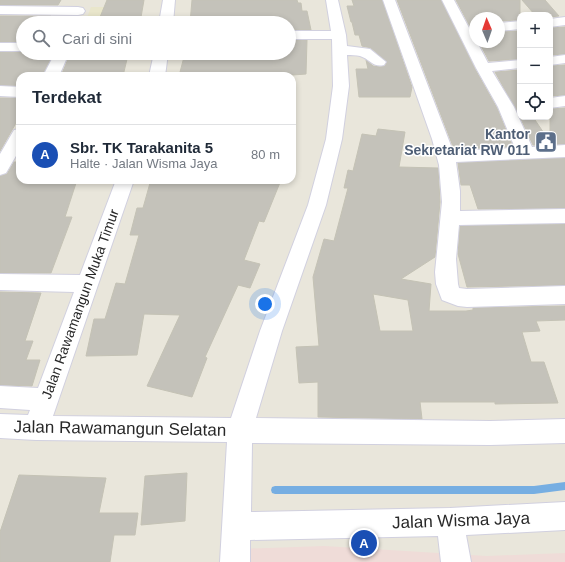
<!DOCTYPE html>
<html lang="id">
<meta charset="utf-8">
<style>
body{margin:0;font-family:Arial,sans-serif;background:#f2f2f3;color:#1f2937}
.controls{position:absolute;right:12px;top:12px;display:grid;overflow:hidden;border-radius:8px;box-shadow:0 2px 6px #0003}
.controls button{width:36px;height:36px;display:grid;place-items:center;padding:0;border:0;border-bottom:1px solid #e0e1e3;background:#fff;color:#1f2937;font:20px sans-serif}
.compass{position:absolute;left:469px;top:12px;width:36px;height:36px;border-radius:50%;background:#fff;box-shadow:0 2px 6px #0003;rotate:358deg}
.you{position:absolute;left:265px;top:304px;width:14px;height:14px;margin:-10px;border:3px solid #fff;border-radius:50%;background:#1a73e8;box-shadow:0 0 0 6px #1a73e833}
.badge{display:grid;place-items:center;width:26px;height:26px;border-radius:50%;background:#0b8043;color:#fff;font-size:13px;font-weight:700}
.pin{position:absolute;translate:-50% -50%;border:2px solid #fff;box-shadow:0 1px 4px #0006}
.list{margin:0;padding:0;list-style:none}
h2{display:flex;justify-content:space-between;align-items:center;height:52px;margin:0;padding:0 16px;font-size:17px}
h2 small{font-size:13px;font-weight:400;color:#747a83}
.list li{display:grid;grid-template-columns:26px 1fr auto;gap:12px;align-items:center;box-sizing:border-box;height:60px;padding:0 16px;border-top:1px solid #e0e1e3}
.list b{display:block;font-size:15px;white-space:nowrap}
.list p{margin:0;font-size:13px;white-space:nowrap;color:#747a83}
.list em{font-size:13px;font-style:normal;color:#747a83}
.icon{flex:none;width:22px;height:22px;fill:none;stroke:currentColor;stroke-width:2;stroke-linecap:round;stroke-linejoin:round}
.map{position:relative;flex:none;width:565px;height:562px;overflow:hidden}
.search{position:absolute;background:#fff;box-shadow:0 2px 6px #0003;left:16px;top:16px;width:280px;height:44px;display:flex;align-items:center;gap:10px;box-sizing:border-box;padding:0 14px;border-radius:22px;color:#747a83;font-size:15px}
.panel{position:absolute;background:#fff;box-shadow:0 2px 6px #0003;left:16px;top:72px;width:280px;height:112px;border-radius:12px}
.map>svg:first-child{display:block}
.education{fill:#e9e6cb}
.medical{fill:#efdcd8}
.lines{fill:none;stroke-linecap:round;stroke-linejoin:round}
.stream{fill:#76aee2;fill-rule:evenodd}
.building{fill:#c4c2ba;stroke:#c4c2b5;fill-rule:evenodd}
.minor-casing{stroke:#d1d0df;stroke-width:2}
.minor{fill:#fff;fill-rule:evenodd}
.labels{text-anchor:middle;stroke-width:3;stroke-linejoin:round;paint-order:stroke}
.service-label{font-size:14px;font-weight:bold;fill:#4e5e75;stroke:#fff;text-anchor:end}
.street-label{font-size:14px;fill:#282828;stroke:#fff}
.near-street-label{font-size:17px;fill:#282828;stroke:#fff}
</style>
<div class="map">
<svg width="565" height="562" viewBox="0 0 565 562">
<rect width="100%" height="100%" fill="#e9e6db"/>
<path class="education" d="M 91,7 L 121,7 L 115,23 L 85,23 Z"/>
<path class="medical" d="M 324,546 L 487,556 L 565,553 L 565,562 L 238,562 L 238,549 Z"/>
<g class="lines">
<path class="stream" d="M 565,482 L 565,490 L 534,494 L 275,494 L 272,493 L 271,490 L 272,487 L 275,486 L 534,486 Z"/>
</g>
<g class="building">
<path d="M 0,0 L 61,0 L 58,5 L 0,5 Z"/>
<path d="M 107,0 L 144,0 L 140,23 L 98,22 Z"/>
<path d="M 192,0 L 297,0 L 298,3 L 301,3 L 302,11 L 307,11 L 311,30 L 289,30 L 289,23 L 190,23 Z"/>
<path d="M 352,0 L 382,0 L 412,87 L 410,97 L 359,97 L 356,69 L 368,69 L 366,60 L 373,66 L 380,67 L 385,66 L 387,62 L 371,48 L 362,46 L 359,35 L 355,35 L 352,22 L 351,22 L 347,6 L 354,6 Z"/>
<path d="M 397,0 L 441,0 L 475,69 L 497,108 L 513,147 L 454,149 Z"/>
<path d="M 456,0 L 520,0 L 520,20 L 499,21 L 499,18 L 475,18 L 475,36 Z"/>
<path d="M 522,0 L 545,0 L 559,16 L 550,17 L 550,15 L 535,15 Z"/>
<path d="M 0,16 L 51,16 L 47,23 L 23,23 L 23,42 L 0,42 Z"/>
<path d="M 565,27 L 565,54 L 550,55 L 550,28 Z"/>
<path d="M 520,31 L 520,59 L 489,61 L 479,42 L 499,42 L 499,32 Z"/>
<path d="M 289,40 L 307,40 L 306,74 L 279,76 L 279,74 L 240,74 L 240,76 L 179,76 L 185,53 L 289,53 Z"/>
<path d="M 0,52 L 52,53 L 53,54 L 42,76 L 20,76 L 20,86 L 0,85 Z"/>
<path d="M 70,54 L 125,55 L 123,59 L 127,59 L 123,76 L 61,76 Z"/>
<path d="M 565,65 L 565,95 L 550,96 L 550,66 Z"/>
<path d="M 520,70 L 520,117 L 495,72 Z"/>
<path d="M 0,98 L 20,98 L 20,116 L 0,151 Z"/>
<path d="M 565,108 L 565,144 L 533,145 L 520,117 L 533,117 L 550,142 L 550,109 Z"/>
<path d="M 378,129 L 405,132 L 399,167 L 438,168 L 440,202 L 435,257 L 401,279 L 431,284 L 429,311 L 466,311 L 473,310 L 473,308 L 565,306 L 565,320 L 536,321 L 540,331 L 522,332 L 531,362 L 544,362 L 558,403 L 495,404 L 495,402 L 420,402 L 422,419 L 318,417 L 318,382 L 299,383 L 296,347 L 319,346 L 313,277 L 324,239 L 334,241 L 348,188 L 344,188 L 348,170 L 353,171 L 362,134 L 376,136 ZM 373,294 L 408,300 L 413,331 L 380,331 Z"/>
<path d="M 565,158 L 565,208 L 478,209 L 470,185 L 461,185 L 458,163 Z"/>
<path d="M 14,162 L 20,162 L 20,180 L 77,180 L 65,217 L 72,217 L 51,273 L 0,273 L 0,176 L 7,174 Z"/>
<path d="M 155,180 L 281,180 L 264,222 L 259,221 L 244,260 L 260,264 L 250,288 L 238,285 L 205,357 L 207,358 L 192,397 L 147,386 L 180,315 L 144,314 L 137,355 L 86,356 L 94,319 L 105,319 L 116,283 L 125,284 L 139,235 L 130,235 L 137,208 L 143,208 L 150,183 L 154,183 Z"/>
<path d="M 565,224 L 565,285 L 467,287 L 458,254 L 460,226 Z"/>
<path d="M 0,292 L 41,293 L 25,341 L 33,341 L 26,360 L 40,360 L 32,386 L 0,385 Z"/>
<path d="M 187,473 L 185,521 L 141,525 L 145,476 Z"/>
<path d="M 19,475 L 106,478 L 99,513 L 138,513 L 135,535 L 114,535 L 110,562 L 0,562 L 0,532 Z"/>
</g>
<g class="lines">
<g class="minor-casing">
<g id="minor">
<path d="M 163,0 L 175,0 L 173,23 L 159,23 Z"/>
<path d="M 326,0 L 338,0 L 346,35 L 347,46 L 370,49 L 386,62 L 384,65 C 373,68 370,59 360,56 C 356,55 351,55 347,55 L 349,86 L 342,139 L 326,205 L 282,331 L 256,418 L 490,421 L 565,419 L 565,443 L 490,445 L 252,443 L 251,512 L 450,508 L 565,502 L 565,530 L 466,535 L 471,562 L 441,562 L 438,536 L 250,540 L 250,562 L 220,562 L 227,442 L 36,440 L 0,438 L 0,414 L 28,415 L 30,410 L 0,408 L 0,386 L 38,388 L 74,292 L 0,290 L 0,274 L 80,275 L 116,180 L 134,180 L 53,416 L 231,418 L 260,331 L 308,205 L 326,139 L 333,86 L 332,39 L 289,39 L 289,31 L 331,31 Z"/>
<path d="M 383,0 L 395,0 L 453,151 L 515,148 L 498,107 L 476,68 L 442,0 L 454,0 L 475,39 L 475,42 L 477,42 L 488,63 L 520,60 L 520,68 L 492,71 L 514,107 L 532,147 L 565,145 L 565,157 L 456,162 L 460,191 L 460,211 L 565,209 L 565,223 L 459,225 L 456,259 L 458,284 L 459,288 L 467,289 L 565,286 L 565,304 L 467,307 L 458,306 L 442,300 L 436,284 L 435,272 L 442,202 L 439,165 L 432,139 Z"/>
<path d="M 0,6 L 78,7 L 83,8 L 85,11 L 83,14 L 78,15 L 0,14 Z"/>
<path d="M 565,17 L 565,25 L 550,27 L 550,19 Z"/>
<path d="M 520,21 L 520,29 L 499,31 L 499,23 Z"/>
<rect x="0" y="43" width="23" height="8"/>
<path d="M 55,53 L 69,53 L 59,76 L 43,76 Z"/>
<path d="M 154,53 L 168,53 L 165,76 L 149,76 Z"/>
<path d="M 565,55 L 565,63 L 550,65 L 550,57 Z"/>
<path d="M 0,86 L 20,87 L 20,97 L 0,96 Z"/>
<path d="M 565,96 L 565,106 L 550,108 L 550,98 Z"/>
<path d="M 20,129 L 20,149 L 6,173 L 0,175 L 0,154 L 14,130 Z"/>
</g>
</g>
<use href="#minor" class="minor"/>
</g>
<defs>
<g id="civic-square" transform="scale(1.15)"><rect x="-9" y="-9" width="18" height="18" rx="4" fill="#5c6f8a" stroke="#fff"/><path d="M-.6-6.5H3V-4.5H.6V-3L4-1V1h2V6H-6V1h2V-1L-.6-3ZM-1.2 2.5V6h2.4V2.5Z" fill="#fff"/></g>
</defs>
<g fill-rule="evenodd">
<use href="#civic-square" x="546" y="142"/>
</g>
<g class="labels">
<g class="service-label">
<text x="530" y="139">Kantor<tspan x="530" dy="16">Sekretariat RW 011</tspan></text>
</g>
<g class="street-label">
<text transform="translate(80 304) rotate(-70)" y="5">Jalan Rawamangun Muka Timur</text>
</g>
<g class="near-street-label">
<text transform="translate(120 428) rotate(1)" y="6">Jalan Rawamangun Selatan</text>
<text transform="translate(461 520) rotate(-2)" y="6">Jalan Wisma Jaya</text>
</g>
</g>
</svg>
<div class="controls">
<button>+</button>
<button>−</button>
<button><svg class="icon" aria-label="locate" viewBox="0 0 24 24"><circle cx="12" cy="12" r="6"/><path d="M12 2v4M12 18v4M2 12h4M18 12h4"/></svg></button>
</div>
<svg class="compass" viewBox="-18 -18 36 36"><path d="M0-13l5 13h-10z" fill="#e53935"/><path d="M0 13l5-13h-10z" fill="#747a83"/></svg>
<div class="you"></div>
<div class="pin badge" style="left:364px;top:543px;background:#1a4fb4">A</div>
<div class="search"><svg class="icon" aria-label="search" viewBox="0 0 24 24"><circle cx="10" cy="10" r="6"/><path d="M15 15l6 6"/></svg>Cari di sini</div>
<section class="panel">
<h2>Terdekat<small></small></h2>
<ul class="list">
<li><span class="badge" style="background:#1a4fb4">A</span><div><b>Sbr. TK Tarakanita 5</b><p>Halte · Jalan Wisma Jaya</p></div><em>80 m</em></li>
</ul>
</section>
</div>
